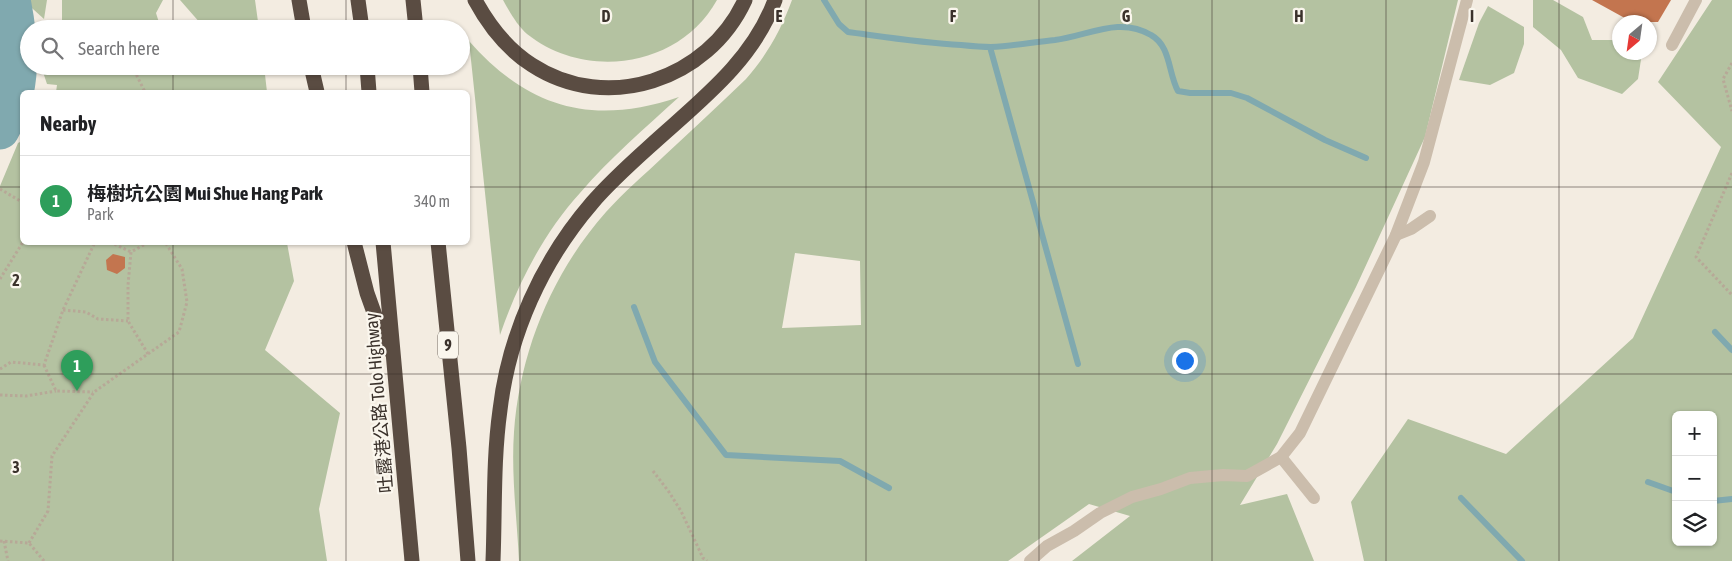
<!DOCTYPE html>
<meta charset="utf-8">
<style>
body{margin:0;font-family:"Asap Condensed","Noto Sans TC",sans-serif;background:#f2f2f2;color:#202124}
.controls{position:absolute;right:15px;bottom:15px;display:grid;overflow:hidden;border-radius:8px;box-shadow:0 1px 4px #0004}
.controls button{width:45px;height:45px;display:grid;place-items:center;padding:0;border:0;border-bottom:1px solid #e0e0e0;background:#fff;color:#202124;font:25px sans-serif}
.compass{position:absolute;left:1612px;top:15px;width:45px;height:45px;border-radius:50%;background:#fff;box-shadow:0 1px 4px #0004;rotate:209deg}
.you{position:absolute;left:1184px;top:360px;width:18px;height:18px;margin:-12px;border:4px solid #fff;border-radius:50%;background:#1a73e8;box-shadow:0 0 0 8px #1a73e833}
.badge{display:grid;place-items:center;width:32px;height:32px;border-radius:50%;background:#b45309;color:#fff;font-size:16px;font-weight:700}
.pin{position:absolute;translate:-50% -41px;filter:drop-shadow(0 1px 2px #0008)}
.pin::after{content:'';position:absolute;top:26px;width:18px;height:15px;background:inherit;clip-path:polygon(0 0,100% 0,50% 100%)}
.list{margin:0;padding:0;list-style:none}
h2{display:flex;justify-content:space-between;align-items:center;height:65px;margin:0;padding:0 20px;font-size:21px}
h2 small{font-size:16px;font-weight:400;color:#757577}
.list li{display:grid;grid-template-columns:32px 1fr auto;gap:15px;align-items:center;box-sizing:border-box;height:90px;padding:0 20px;border-top:1px solid #e0e0e0}
.list b{display:block;font-size:19px;white-space:nowrap}
.list p{margin:0;font-size:16px;white-space:nowrap;color:#757577}
.list em{font-size:16px;font-style:normal;color:#757577}
.icon{flex:none;width:28px;height:28px;fill:none;stroke:currentColor;stroke-width:2;stroke-linecap:round;stroke-linejoin:round}
.map{position:relative;flex:none;width:1732px;height:561px;overflow:hidden}
.search{position:absolute;background:#fff;box-shadow:0 1px 4px #0004;left:20px;top:20px;width:450px;height:55px;display:flex;align-items:center;gap:12px;box-sizing:border-box;padding:0 18px;border-radius:28px;color:#757577;font-size:19px}
.panel{position:absolute;background:#fff;box-shadow:0 1px 4px #0004;left:20px;top:90px;width:450px;height:155px;border-radius:8px}
.map>svg:first-child{display:block}
.green{fill:#b4c2a1;fill-rule:evenodd}
.lines{fill:none;stroke-linecap:round;stroke-linejoin:round}
.stream{stroke:#80a9af;stroke-width:6}
.river{stroke:#80a9af;stroke-width:39}
.building{fill:#c3754f}
.path{stroke:#b7a897;stroke-width:3;stroke-dasharray:2.5 2.5;stroke-linecap:butt}
.service{stroke:#cbbdac;stroke-width:12}
.motorway{stroke:#5a4c42;stroke-width:15}
.grid{fill:none;stroke:#3a312b;stroke-width:1;stroke-opacity:0.55}
.labels{text-anchor:middle;stroke-width:4.5;stroke-linejoin:round;paint-order:stroke}
.shield{fill:#faf6ed;stroke:#746c65;stroke-width:1}
.shield-label{font-size:16px;font-weight:bold;fill:#3a312b}
.street-label{font-size:18px;fill:#3a312b;stroke:#faf6ed}
.grid-label{font-size:16px;text-anchor:middle;font-weight:bold;fill:#3a312b;stroke:#faf6ed;stroke-width:4.5;stroke-linejoin:round;paint-order:stroke}
</style>
<div class="map">
<svg width="1732" height="561" viewBox="0 0 1732 561">
<rect width="100%" height="100%" fill="#f3ece1"/>
<g class="green">
<path d="M 23,0 L 47,0 L 44,19 Z"/>
<path d="M 62,0 L 163,0 L 156,13 L 161,29 L 49,29 L 62,28 Z"/>
<path d="M 180,0 L 255,0 L 259,29 L 200,29 L 201,24 Z"/>
<path d="M 503,0 L 717,0 C 680,67 586,81 527,34 C 517,25 509,11 503,0 Z"/>
<path d="M 792,0 L 1458,0 L 1425,137 L 1356,287 L 1277,444 L 1240,505 L 1287,494 L 1314,561 L 1072,561 L 1130,516 L 1089,504 L 1008,561 L 519,561 C 517,519 511,475 514,432 C 520,351 552,273 606,212 C 624,192 644,175 663,157 C 691,131 719,105 746,79 C 767,55 781,30 792,0 ZM 795,253 L 860,261 L 861,325 L 782,328 Z"/>
<path d="M 1533,0 L 1553,0 L 1583,17 L 1592,40 L 1619,40 L 1620,52 L 1642,53 L 1638,79 L 1622,94 L 1578,78 L 1561,50 L 1533,27 Z"/>
<path d="M 1712,0 L 1732,0 L 1732,561 L 1364,561 L 1351,502 L 1408,419 L 1506,454 L 1633,338 L 1721,147 L 1658,82 ZM 1676,415 L 1713,415 L 1713,542 L 1676,542 Z"/>
<path d="M 1488,6 L 1524,27 L 1524,44 L 1514,73 L 1490,85 L 1459,80 L 1479,23 Z"/>
<path d="M 469,41 C 529,109 593,126 679,97 C 645,128 610,158 580,193 C 543,234 518,283 500,335 Z"/>
<path d="M 41,66 L 264,66 L 267,92 L 56,92 L 57,85 L 47,84 Z"/>
<path d="M 22,141 L 22,242 L 287,243 L 294,281 L 265,350 L 340,413 L 319,509 L 327,561 L 0,561 L 0,186 L 18,143 Z"/>
</g>
<g class="lines">
<g class="stream">
<path d="M 824,0 L 839,24 L 848,32 C 885,37 923,43 961,45 C 971,46 981,47 991,47 C 1012,46 1034,42 1055,40 C 1088,36 1119,16 1151,35 C 1171,46 1168,73 1178,91 L 1190,93 L 1231,93 L 1247,98 L 1325,140 L 1366,158"/>
<path d="M 990,47 L 1078,364"/>
<path d="M 634,307 L 655,362 L 726,455 L 840,461 L 889,488"/>
<path d="M 1715,332 L 1732,350"/>
<path d="M 1648,482 L 1676,492"/>
<path d="M 1461,498 L 1522,561"/>
<path d="M 1713,501 L 1732,499"/>
</g>
<path class="river" d="M 0,130 C 23,89 20,44 11,0"/>
</g>
<g class="building">
<path d="M 1592,0 L 1671,0 L 1658,22 L 1632,22 Z"/>
<path d="M 113,254 L 125,257 L 125,268 L 117,274 L 107,270 L 106,260 Z"/>
</g>
<g class="lines">
<g class="path">
<path d="M 1732,63 L 1723,79 L 1732,111"/>
<path d="M 132,66 L 145,92"/>
<path d="M 1732,173 L 1696,257 L 1732,295"/>
<path d="M 0,189 L 22,202"/>
<path d="M 110,242 L 131,252"/>
<path d="M 0,279 L 23,242"/>
<path d="M 63,310 L 86,312 L 98,319 L 128,321"/>
<path d="M 148,354 L 128,321 L 128,285 L 131,252 L 149,242"/>
<path d="M 44,365 L 56,391 L 93,392"/>
<path d="M 0,369 L 11,362 L 44,365 L 63,310 L 95,242"/>
<path d="M 0,395 L 26,396 L 56,391"/>
<path d="M 653,471 L 669,492 L 681,511 L 703,558 L 707,561"/>
<path d="M 0,541 L 29,543 L 44,561"/>
<path d="M 4,541 L 8,561"/>
<path d="M 29,543 L 48,511 L 52,456 L 94,392 L 179,332 L 187,302 L 182,269 L 165,242"/>
</g>
<g class="service">
<path d="M 1672,45 L 1696,0"/>
<path d="M 1396,235 L 1411,229 L 1430,216"/>
<path d="M 1281,457 L 1314,498"/>
<path d="M 1030,561 L 1047,546 L 1074,531 L 1100,513 L 1132,497 L 1161,489 L 1190,478 L 1223,475 L 1247,476 L 1281,457 L 1300,433 L 1396,235 L 1424,162 L 1467,0"/>
</g>
<g class="motorway">
<path d="M 299,0 L 304,29"/>
<path d="M 358,0 L 362,29"/>
<path d="M 413,0 L 416,29"/>
<path d="M 475,0 C 489,26 507,49 532,65 C 607,114 708,80 745,0"/>
<path d="M 311,66 L 317,92"/>
<path d="M 367,66 L 369,92"/>
<path d="M 420,66 L 422,92"/>
<path d="M 354,242 L 367,293 L 387,349"/>
<path d="M 383,242 L 412,561"/>
<path d="M 438,242 L 459,448 L 468,561"/>
<path d="M 493,561 C 495,511 493,460 500,410 C 509,334 542,261 592,203 C 609,183 629,165 649,147 C 697,103 752,63 775,0"/>
</g>
</g>
<path class="grid" d="M 173,0 L 173,29M 346,0 L 346,29M 520,0 L 520,561M 693,0 L 693,561M 866,0 L 866,561M 1039,0 L 1039,561M 1212,0 L 1212,561M 1386,0 L 1386,561M 1559,0 L 1559,561M 173,66 L 173,92M 346,66 L 346,92M 0,187 L 22,187M 468,187 L 1732,187M 173,242 L 173,561M 346,242 L 346,561M 0,374 L 1732,374"/>
<g class="labels">
<rect class="shield" x="438" y="331.5" width="20" height="27" rx="4"/>
<g class="shield-label">
<text x="448" y="351">9</text>
</g>
<g class="street-label">
<text transform="translate(379 403) rotate(-95)" y="6">吐露港公路 Tolo Highway</text>
</g>
</g>
<g class="grid-label">
<text x="606" y="22">D</text>
<text x="779" y="22">E</text>
<text x="953" y="22">F</text>
<text x="1126" y="22">G</text>
<text x="1299" y="22">H</text>
<text x="1472" y="22">I</text>
<text x="16" y="286">2</text>
<text x="16" y="473">3</text>
</g>
</svg>
<div class="controls">
<button>+</button>
<button>−</button>
<button><svg class="icon" aria-label="layers" viewBox="0 0 24 24"><path d="M12 4l9 5-9 5-9-5zM3 14l9 5 9-5"/></svg></button>
</div>
<svg class="compass" viewBox="-18 -18 36 36"><path d="M0-13l5 13h-10z" fill="#e53935"/><path d="M0 13l5-13h-10z" fill="#757577"/></svg>
<div class="you"></div>
<div class="pin badge" style="left:77px;top:391px;background:#2e9e5b">1</div>
<div class="search"><svg class="icon" aria-label="search" viewBox="0 0 24 24"><circle cx="10" cy="10" r="6"/><path d="M15 15l6 6"/></svg>Search here</div>
<section class="panel">
<h2>Nearby<small></small></h2>
<ul class="list">
<li><span class="badge" style="background:#2e9e5b">1</span><div><b>梅樹坑公園 Mui Shue Hang Park</b><p>Park</p></div><em>340 m</em></li>
</ul>
</section>
</div>
